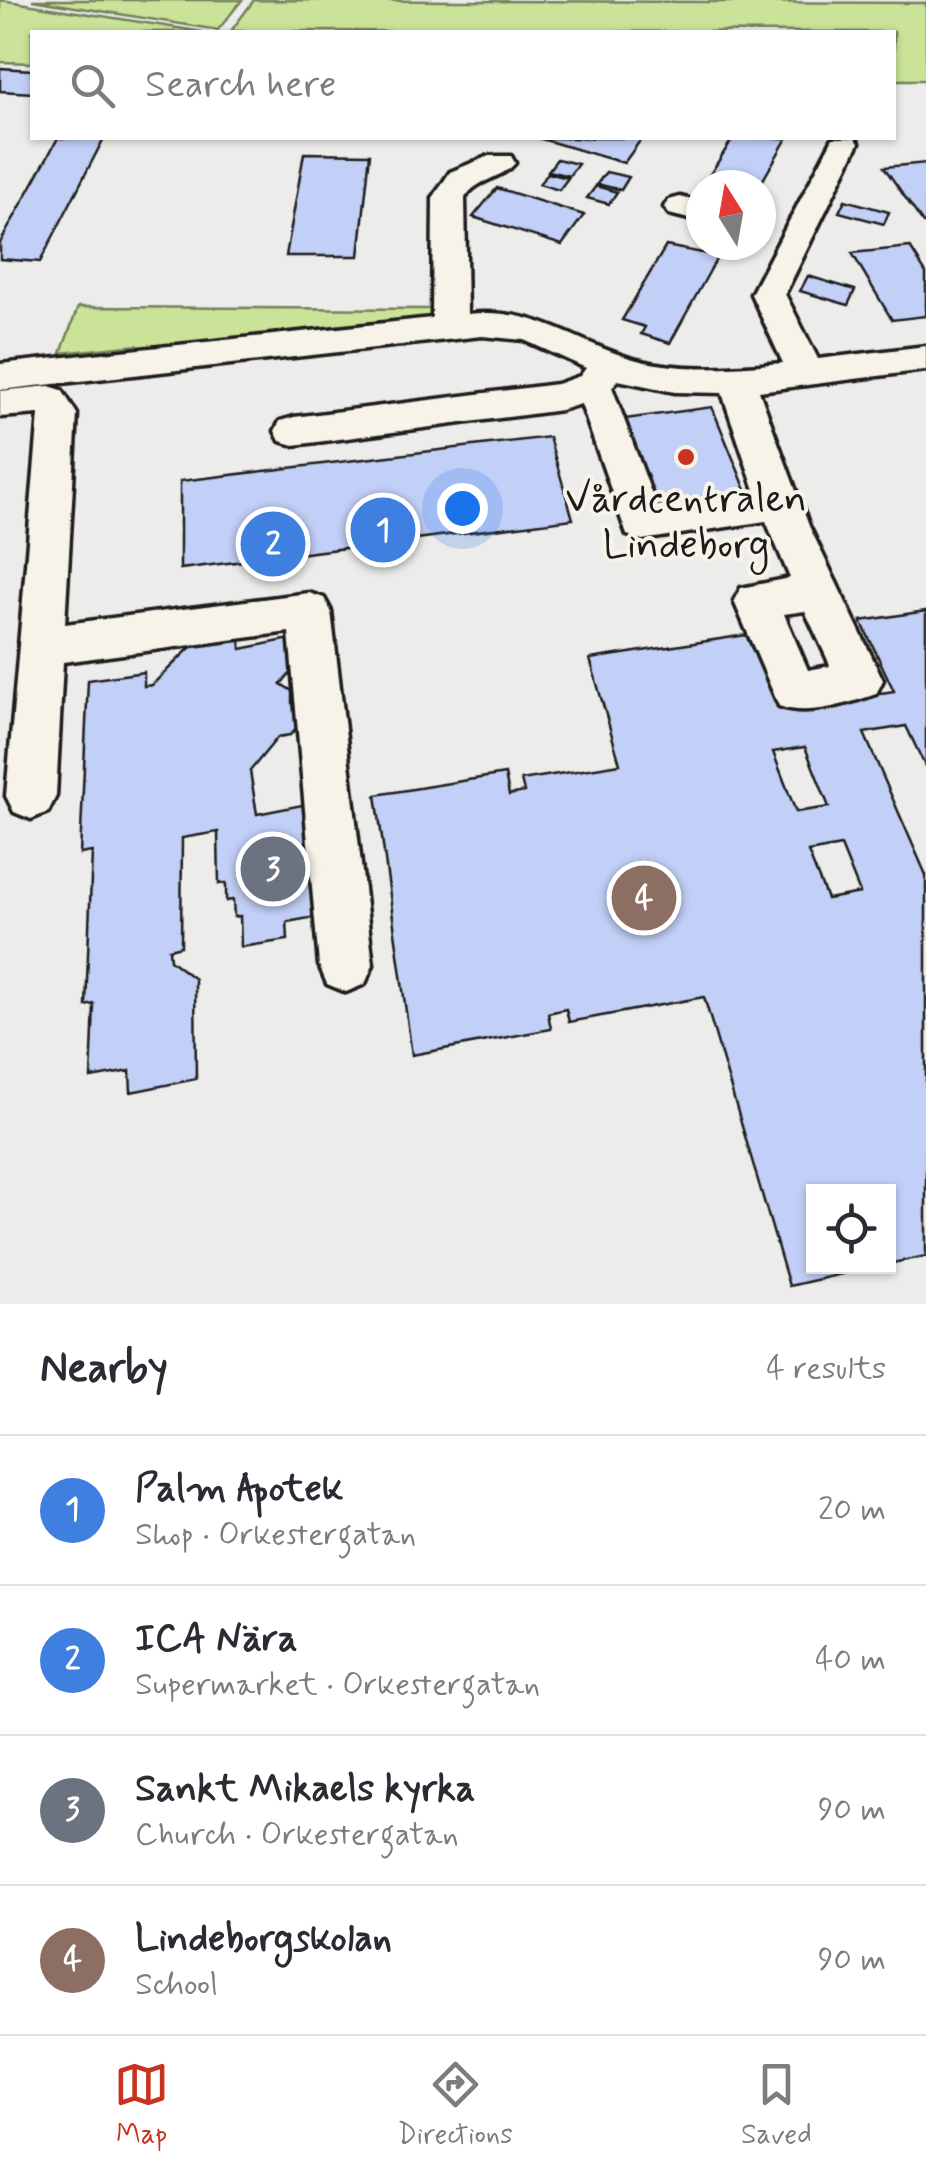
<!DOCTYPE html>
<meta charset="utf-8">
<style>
body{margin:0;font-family:Mynerve,sans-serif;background:#f7f7f7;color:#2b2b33}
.controls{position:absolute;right:30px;bottom:30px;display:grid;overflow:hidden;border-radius:0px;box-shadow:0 2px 8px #0004}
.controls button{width:90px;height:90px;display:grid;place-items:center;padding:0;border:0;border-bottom:2px solid #e1e1e2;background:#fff;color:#2b2b33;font:50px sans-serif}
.compass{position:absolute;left:686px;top:170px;width:90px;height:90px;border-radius:50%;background:#fff;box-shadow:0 2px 8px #0004;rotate:349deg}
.you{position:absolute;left:462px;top:508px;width:35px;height:35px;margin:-25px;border:8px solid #fff;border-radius:50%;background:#1a73e8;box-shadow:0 0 0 15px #1a73e833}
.badge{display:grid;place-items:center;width:65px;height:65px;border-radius:50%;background:#c8321e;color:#fff;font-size:32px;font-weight:700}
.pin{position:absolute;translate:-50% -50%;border:5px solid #fff;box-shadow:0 2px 10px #0006}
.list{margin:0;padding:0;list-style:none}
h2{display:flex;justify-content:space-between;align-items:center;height:130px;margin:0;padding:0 40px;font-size:42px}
h2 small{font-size:32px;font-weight:400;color:#7c7c81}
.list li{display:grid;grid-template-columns:65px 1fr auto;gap:30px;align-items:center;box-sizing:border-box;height:150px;padding:0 40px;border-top:2px solid #e1e1e2}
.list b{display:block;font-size:38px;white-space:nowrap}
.list p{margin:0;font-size:32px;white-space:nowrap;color:#7c7c81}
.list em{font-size:32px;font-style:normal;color:#7c7c81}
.icon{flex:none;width:55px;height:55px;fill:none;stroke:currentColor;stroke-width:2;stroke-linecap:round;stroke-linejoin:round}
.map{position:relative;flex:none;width:926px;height:1304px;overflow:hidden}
.search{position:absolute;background:#fff;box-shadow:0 2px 8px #0004;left:30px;right:30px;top:30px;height:110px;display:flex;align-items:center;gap:25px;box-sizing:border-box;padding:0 35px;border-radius:0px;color:#7c7c81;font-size:38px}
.sheet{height:730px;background:#fff}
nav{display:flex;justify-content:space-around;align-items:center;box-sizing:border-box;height:140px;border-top:2px solid #e1e1e2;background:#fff;font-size:28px;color:#7c7c81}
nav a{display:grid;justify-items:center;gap:5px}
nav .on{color:#c8321e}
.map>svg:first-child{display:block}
.green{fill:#cae399;stroke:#73805a;stroke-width:2.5}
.building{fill:#c2cff6;stroke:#1c1c1c;stroke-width:2.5;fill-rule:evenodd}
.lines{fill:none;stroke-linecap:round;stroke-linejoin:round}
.minor-casing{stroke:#1c1c1c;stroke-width:7}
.minor{fill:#f7f3e8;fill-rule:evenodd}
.poi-dot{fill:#c8321e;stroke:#f7f3e8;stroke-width:4}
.labels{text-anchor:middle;stroke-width:8;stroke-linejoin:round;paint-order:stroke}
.poi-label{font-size:40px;fill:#1c1c1c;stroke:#f7f3e8}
</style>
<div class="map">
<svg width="926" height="1304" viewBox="0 0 926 1304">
<rect width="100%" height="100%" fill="#ececeb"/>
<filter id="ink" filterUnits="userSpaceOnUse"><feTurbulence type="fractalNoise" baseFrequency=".01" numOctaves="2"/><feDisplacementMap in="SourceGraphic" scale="20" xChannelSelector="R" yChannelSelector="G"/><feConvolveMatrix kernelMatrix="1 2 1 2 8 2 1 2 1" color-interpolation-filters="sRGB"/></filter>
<g filter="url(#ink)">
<g class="green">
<path d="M 0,0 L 1,0 L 203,32 L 32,32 L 32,63 L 0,62 Z"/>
<path d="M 32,0 L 242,0 L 218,30 Z"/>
<path d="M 254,0 L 926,3 L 926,80 L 894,80 L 894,32 L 231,31 Z"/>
<path d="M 78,307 L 431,309 L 433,321 L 138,353 L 137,345 L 61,353 Z"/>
</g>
<g class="building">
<path d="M 0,68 L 32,70 L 32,93 L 0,91 Z"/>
<path d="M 58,138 L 104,138 L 40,262 L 0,259 L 0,243 Z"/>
<path d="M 538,138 L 642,138 L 624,163 Z"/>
<path d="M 733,138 L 787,138 L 760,185 L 728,185 L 730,181 L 709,176 Z"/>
<path d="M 304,153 L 370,154 L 359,256 L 286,256 Z"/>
<path d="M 557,159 L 578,164 L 569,176 L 548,171 Z"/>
<path d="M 926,163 L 926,223 L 923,223 L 884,167 Z"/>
<path d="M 606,172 L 629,177 L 621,190 L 597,184 Z"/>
<path d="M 548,173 L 568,178 L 559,190 L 539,184 Z"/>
<path d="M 596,186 L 617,192 L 609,204 L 587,198 Z"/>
<path d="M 497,188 L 584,215 L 562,245 L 473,217 Z"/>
<path d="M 845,200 L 889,212 L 884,224 L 839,212 Z"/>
<path d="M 666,246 L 718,256 L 670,343 L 641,334 L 645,327 L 622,320 Z"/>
<path d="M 910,247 L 926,273 L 926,316 L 892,320 L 852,253 Z"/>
<path d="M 808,276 L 855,290 L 848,305 L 800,291 Z"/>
<path d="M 712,407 L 748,495 L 657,507 L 625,419 Z"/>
<path d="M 549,437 L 573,519 L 180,569 L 180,481 Z"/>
<path d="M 926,611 L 926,768 L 906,726 L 864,733 L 926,875 L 926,1256 L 888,1264 L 888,1192 L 814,1192 L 814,1266 L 877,1266 L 789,1286 L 704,997 L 569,1022 L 566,1009 L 548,1013 L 551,1029 L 412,1055 L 376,795 L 505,774 L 509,795 L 524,792 L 521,780 L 620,764 L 590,659 L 753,634 L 782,708 L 894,691 L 861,621 ZM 805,747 L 829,807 L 796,812 L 773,752 ZM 841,846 L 860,893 L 827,899 L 808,852 Z"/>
<path d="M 300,637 L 301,662 L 281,684 L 292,691 L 292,703 L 303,702 L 305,718 L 290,735 L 278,737 L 250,771 L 257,814 L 302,805 L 324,820 L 332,914 L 287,922 L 288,940 L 241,947 L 240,916 L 234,917 L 233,900 L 226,901 L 226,883 L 219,884 L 218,832 L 182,838 L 181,946 L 169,949 L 170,960 L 195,979 L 196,1079 L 131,1092 L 130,1071 L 91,1078 L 94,1004 L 86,1006 L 92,852 L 80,854 L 88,680 L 144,672 L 144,686 L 152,685 L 197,641 L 207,645 L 240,639 L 241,649 Z"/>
</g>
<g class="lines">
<g class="minor-casing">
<g id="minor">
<path d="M 833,138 L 855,138 L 859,143 L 785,294 L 818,359 L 926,346 L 926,370 L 759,391 L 809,526 L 883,680 L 876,694 C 848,704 807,717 779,706 L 734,601 L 741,588 L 790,578 L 766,521 L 642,540 L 627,535 L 581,404 L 561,410 L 294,445 L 280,441 L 275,431 L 280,421 L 294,417 L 557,384 L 580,376 L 586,368 L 524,340 L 482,336 L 0,390 L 0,364 L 432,318 L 433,198 L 450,172 L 489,156 L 511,156 L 515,163 C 501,180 477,178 465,198 L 467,314 C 536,306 576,344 637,360 C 684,372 735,367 783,363 L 751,294 ZM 618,380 L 675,392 L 722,393 L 756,493 L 656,506 L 612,387 ZM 805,611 L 827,658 L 830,666 L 808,670 L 784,614 Z"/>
<path d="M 680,197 L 701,202 L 701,222 L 669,214 L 664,207 L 669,200 Z"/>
<path d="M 49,386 L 62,390 L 77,414 L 65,624 L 309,593 L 324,598 L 331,611 L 373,965 L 365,984 L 346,992 L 327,984 L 319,965 L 289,632 L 63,662 L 56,796 L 48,812 L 31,819 L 14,812 L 6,796 L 39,414 L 0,417 L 0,391 Z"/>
</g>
</g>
<use href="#minor" class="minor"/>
</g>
</g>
<circle class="poi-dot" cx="686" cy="457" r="10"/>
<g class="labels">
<g class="poi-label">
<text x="686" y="511">Vårdcentralen<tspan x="686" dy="46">Lindeborg</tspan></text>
</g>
</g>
</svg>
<div class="controls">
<button><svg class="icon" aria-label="locate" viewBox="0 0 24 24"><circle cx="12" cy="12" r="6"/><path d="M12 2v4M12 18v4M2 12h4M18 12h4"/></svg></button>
</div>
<svg class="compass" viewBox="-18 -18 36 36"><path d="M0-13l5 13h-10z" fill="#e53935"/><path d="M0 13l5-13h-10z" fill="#7c7c81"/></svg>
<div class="you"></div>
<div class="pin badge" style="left:383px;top:530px;background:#3f7fe0">1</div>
<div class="pin badge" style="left:273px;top:544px;background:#3f7fe0">2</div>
<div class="pin badge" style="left:273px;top:869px;background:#6b7280">3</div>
<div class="pin badge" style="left:644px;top:898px;background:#8d6e63">4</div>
<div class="search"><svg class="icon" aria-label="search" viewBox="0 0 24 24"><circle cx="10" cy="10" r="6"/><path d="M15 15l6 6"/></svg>Search here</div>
</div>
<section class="sheet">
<h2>Nearby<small>4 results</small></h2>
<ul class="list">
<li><span class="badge" style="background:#3f7fe0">1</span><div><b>Palm Apotek</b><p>Shop · Orkestergatan</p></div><em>20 m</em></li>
<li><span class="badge" style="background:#3f7fe0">2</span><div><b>ICA Nära</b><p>Supermarket · Orkestergatan</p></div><em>40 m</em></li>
<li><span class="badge" style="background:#6b7280">3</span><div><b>Sankt Mikaels kyrka</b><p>Church · Orkestergatan</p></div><em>90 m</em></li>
<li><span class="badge" style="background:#8d6e63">4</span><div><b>Lindeborgskolan</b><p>School</p></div><em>90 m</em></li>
</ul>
</section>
<nav>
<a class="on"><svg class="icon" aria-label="map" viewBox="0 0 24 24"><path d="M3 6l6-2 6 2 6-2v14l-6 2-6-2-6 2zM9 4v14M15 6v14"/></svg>Map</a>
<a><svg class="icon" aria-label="directions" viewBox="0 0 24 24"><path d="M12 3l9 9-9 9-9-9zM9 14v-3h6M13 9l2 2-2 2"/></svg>Directions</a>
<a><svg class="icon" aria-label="saved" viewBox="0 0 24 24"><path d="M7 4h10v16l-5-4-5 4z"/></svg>Saved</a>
</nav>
